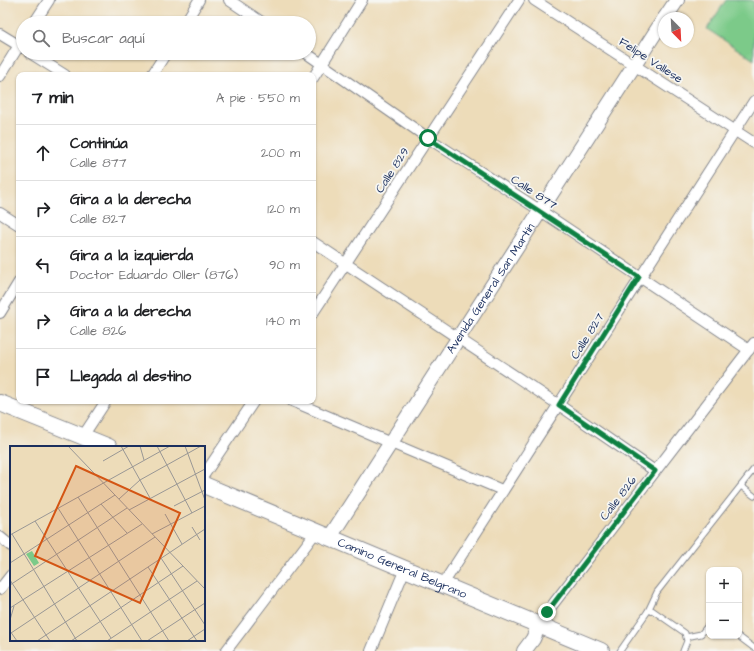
<!DOCTYPE html>
<html lang="es">
<meta charset="utf-8">
<style>
body{margin:0;font-family:"Architects Daughter",sans-serif;background:#f2f2f2;color:#202124}
.controls{position:absolute;right:12px;bottom:12px;display:grid;overflow:hidden;border-radius:8px;box-shadow:0 1px 3px #0004}
.controls button{width:36px;height:36px;display:grid;place-items:center;padding:0;border:0;border-bottom:1px solid #e0e0e0;background:#fff;color:#202124;font:20px sans-serif}
.compass{position:absolute;left:658px;top:12px;width:36px;height:36px;border-radius:50%;background:#fff;box-shadow:0 1px 3px #0004;rotate:156deg}
.stop{position:absolute;width:12px;height:12px;margin:-9px;border:3px solid #0b8043;border-radius:50%;background:#fff}
.stop.end{background:#0b8043;border-color:#fff;box-shadow:0 1px 4px #0008}
.list{margin:0;padding:0;list-style:none}
h2{display:flex;justify-content:space-between;align-items:center;height:52px;margin:0;padding:0 16px;font-size:17px}
h2 small{font-size:13px;font-weight:400;color:#757577}
.list li{display:grid;grid-template-columns:26px 1fr auto;gap:12px;align-items:center;box-sizing:border-box;height:56px;padding:0 16px;border-top:1px solid #e0e0e0}
.list b{display:block;font-size:15px;white-space:nowrap}
.list p{margin:0;font-size:13px;white-space:nowrap;color:#757577}
.list em{font-size:13px;font-style:normal;color:#757577}
.icon{flex:none;width:22px;height:22px;fill:none;stroke:currentColor;stroke-width:2;stroke-linecap:round;stroke-linejoin:round}
.map{position:relative;flex:none;width:754px;height:651px;overflow:hidden}
.search{position:absolute;background:#fff;box-shadow:0 1px 3px #0004;left:16px;top:16px;width:300px;height:44px;display:flex;align-items:center;gap:10px;box-sizing:border-box;padding:0 14px;border-radius:22px;color:#757577;font-size:15px}
.panel{position:absolute;background:#fff;box-shadow:0 1px 3px #0004;left:16px;top:72px;width:300px;height:332px;border-radius:8px}
.map>svg:first-child{display:block}
.green{fill:#7bca89;stroke:#4b7c74}
.lines{fill:none;stroke-linecap:round;stroke-linejoin:round}
.lane-casing{stroke:#84868c;stroke-width:7}
.street-casing{stroke:#84868c;stroke-width:12}
.secondary-casing{stroke:#84868c;stroke-width:16}
.primary-casing{stroke:#84868c;stroke-width:18}
.lane{stroke:#fff;stroke-width:5}
.street{stroke:#fff;stroke-width:10}
.secondary{stroke:#fff;stroke-width:14}
.primary{stroke:#fff;stroke-width:16}
.route{stroke:#0b8043;stroke-width:5}
.labels{text-anchor:middle;stroke-width:3.5;stroke-linejoin:round;paint-order:stroke}
.street-label{font-size:12px;fill:#1b2f5e;stroke:#f6f6f2}
.inset-road{fill:none;stroke:#999795;stroke-width:1}
.view{fill:#d45514;fill-opacity:0.15;stroke:#d45514;stroke-width:2}
.inset-edge{fill:none;stroke:#1b2f5e;stroke-width:2}
</style>
<div class="map">
<svg width="754" height="651" viewBox="0 0 754 651">
<rect width="100%" height="100%" fill="#f6f6f2"/>
<filter id="ink" filterUnits="userSpaceOnUse"><feTurbulence type="fractalNoise" baseFrequency=".025" numOctaves="2"/><feDisplacementMap in="SourceGraphic" scale="8" xChannelSelector="R" yChannelSelector="G"/><feConvolveMatrix kernelMatrix="1 2 1 2 8 2 1 2 1" color-interpolation-filters="sRGB"/></filter>
<filter id="wash" filterUnits="userSpaceOnUse"><feTurbulence type="fractalNoise" baseFrequency=".012" numOctaves="4" result="noise"/><feDisplacementMap in="SourceGraphic" scale="16" xChannelSelector="R" yChannelSelector="G"/><feGaussianBlur stdDeviation="0.9" result="paint"/><feColorMatrix in="noise" values="0 0 0 0 0 0 0 0 0 0 0 0 0 0 0 0 0 1.4 0 .05"/><feComposite in="paint" operator="in"/></filter>
<g filter="url(#wash)">
<rect width="100%" height="100%" fill="#eddcb9"/>
<path class="green" d="M 726,0 L 751,0 L 754,2 L 754,60 L 707,29 Z"/>
</g>
<g filter="url(#ink)">
<g class="lines">
<g class="lane-casing">
<g id="lane">
<path d="M 741,486 L 754,496"/>
<path d="M 648,611 L 657,592 L 754,469"/>
<path d="M 738,636 L 754,648"/>
<path d="M 686,637 L 701,634 L 709,624"/>
<path d="M 620,651 L 648,611 L 652,610 L 685,633 L 687,641 L 683,651"/>
</g>
</g>
<g class="street-casing">
<g id="street">
<path d="M 229,0 L 263,23"/>
<path d="M 534,0 L 754,143"/>
<path d="M 34,23 L 49,0"/>
<path d="M 185,23 L 199,0"/>
<path d="M 0,34 L 23,48"/>
<path d="M 30,53 L 65,75"/>
<path d="M 306,53 L 428,138 L 541,211 L 749,350"/>
<path d="M 152,75 L 166,53"/>
<path d="M 0,76 L 23,39"/>
<path d="M 313,78 L 362,0"/>
<path d="M 0,213 L 19,225"/>
<path d="M 313,242 L 559,405 L 655,471"/>
<path d="M 0,313 L 19,282"/>
<path d="M 313,313 L 519,0"/>
<path d="M 292,401 L 502,490"/>
<path d="M 83,436 L 106,401"/>
<path d="M 204,475 L 254,401"/>
<path d="M 0,537 L 11,546"/>
<path d="M 443,584 L 754,101"/>
<path d="M 0,589 L 11,575"/>
<path d="M 539,625 L 547,612 L 754,343"/>
<path d="M 226,651 L 316,532"/>
<path d="M 371,651 L 405,569"/>
</g>
</g>
<g class="secondary-casing">
<g id="secondary">
<path d="M 665,18 L 677,0"/>
<path id="s1" d="M 330,537 L 664,19"/>
<path d="M 524,651 L 533,639 L 539,625"/>
</g>
</g>
<g class="primary-casing">
<g id="primary">
<path d="M 0,403 L 109,447"/>
<path id="s2" d="M 204,485 L 601,651"/>
</g>
</g>
<use href="#lane" class="lane"/>
<use href="#street" class="street"/>
<use href="#secondary" class="secondary"/>
<use href="#primary" class="primary"/>
</g>
</g>
<g class="lines" filter="url(#ink)">
<path class="route" d="M 428,138 L 639,277 L 559,405 L 655,471 L 547,612"/>
</g>
<g class="labels">
<g class="street-label">
<text transform="translate(651 60) rotate(33)" y="4">Felipe Vallese</text>
<text transform="translate(392 170) rotate(-57)" y="4">Calle 829</text>
<text transform="translate(534 192) rotate(33)" y="4">Calle 877</text>
<text dy="4" stroke="none"><textPath href="#s1" startOffset="296">Avenida General San Martín</textPath></text>
<text transform="translate(587 336) rotate(-58)" y="4">Calle 827</text>
<text transform="translate(618 498) rotate(-53)" y="4">Calle 826</text>
<text dy="4" stroke="none"><textPath href="#s2" startOffset="215">Camino General Belgrano</textPath></text>
</g>
</g>
<g transform="translate(10 446)">
<rect width="195" height="195" fill="#eddcb9"/>
<path d="M 22,105 L 29,117 L 24,120 L 16,108 Z" fill="#7bca89"/>
<path class="inset-road" d="M 58,0 L 195,143M 111,0 L 140,52M 130,0 L 134,14M 147,0 L 182,67M 175,0 L 195,54M 93,15 L 119,0M 68,51 L 159,195M 109,53 L 130,34 L 191,0M 91,58 L 117,87M 164,60 L 195,44M 48,62 L 132,195M 119,64 L 195,23M 155,68 L 172,98M 25,75 L 101,192M 182,81 L 190,94M 2,88 L 67,195M 142,88 L 195,60M 0,89 L 160,0M 151,112 L 195,179M 0,117 L 105,49M 138,121 L 187,195M 0,134 L 40,195M 0,139 L 117,62M 0,162 L 132,78M 0,174 L 4,160M 0,185 L 7,195M 1,187 L 145,91M 27,195 L 195,83M 61,195 L 173,120M 97,195 L 187,135M 137,195 L 195,157M 177,195 L 195,183"/>
<path class="view" d="M 66,20 L 170,67 L 130,157 L 25,110 Z"/>
<rect width="195" height="195" class="inset-edge"/>
</g>
</svg>
<div class="controls">
<button>+</button>
<button>−</button>
</div>
<svg class="compass" viewBox="-18 -18 36 36"><path d="M0-13l5 13h-10z" fill="#e53935"/><path d="M0 13l5-13h-10z" fill="#757577"/></svg>
<div class="stop" style="left:428px;top:138px"></div>
<div class="stop end" style="left:547px;top:612px"></div>
<div class="search"><svg class="icon" aria-label="search" viewBox="0 0 24 24"><circle cx="10" cy="10" r="6"/><path d="M15 15l6 6"/></svg>Buscar aquí</div>
<section class="panel">
<h2>7 min<small>A pie · 550 m</small></h2>
<ul class="list">
<li><svg class="icon" aria-label="ahead" viewBox="0 0 24 24"><path d="M12 20V5M6 11l6-6 6 6"/></svg><div><b>Continúa</b><p>Calle 877</p></div><em>200 m</em></li>
<li><svg class="icon" aria-label="right" viewBox="0 0 24 24"><path d="M7 20v-9h11M14 6l5 5-5 5"/></svg><div><b>Gira a la derecha</b><p>Calle 827</p></div><em>120 m</em></li>
<li><svg class="icon" aria-label="left" viewBox="0 0 24 24"><path d="M17 20v-9H6M10 6l-5 5 5 5"/></svg><div><b>Gira a la izquierda</b><p>Doctor Eduardo Oller (876)</p></div><em>90 m</em></li>
<li><svg class="icon" aria-label="right" viewBox="0 0 24 24"><path d="M7 20v-9h11M14 6l5 5-5 5"/></svg><div><b>Gira a la derecha</b><p>Calle 826</p></div><em>140 m</em></li>
<li><svg class="icon" aria-label="arrive" viewBox="0 0 24 24"><path d="M6 21V4h12l-3 4 3 4H6"/></svg><div><b>Llegada al destino</b></div></li>
</ul>
</section>
</div>
